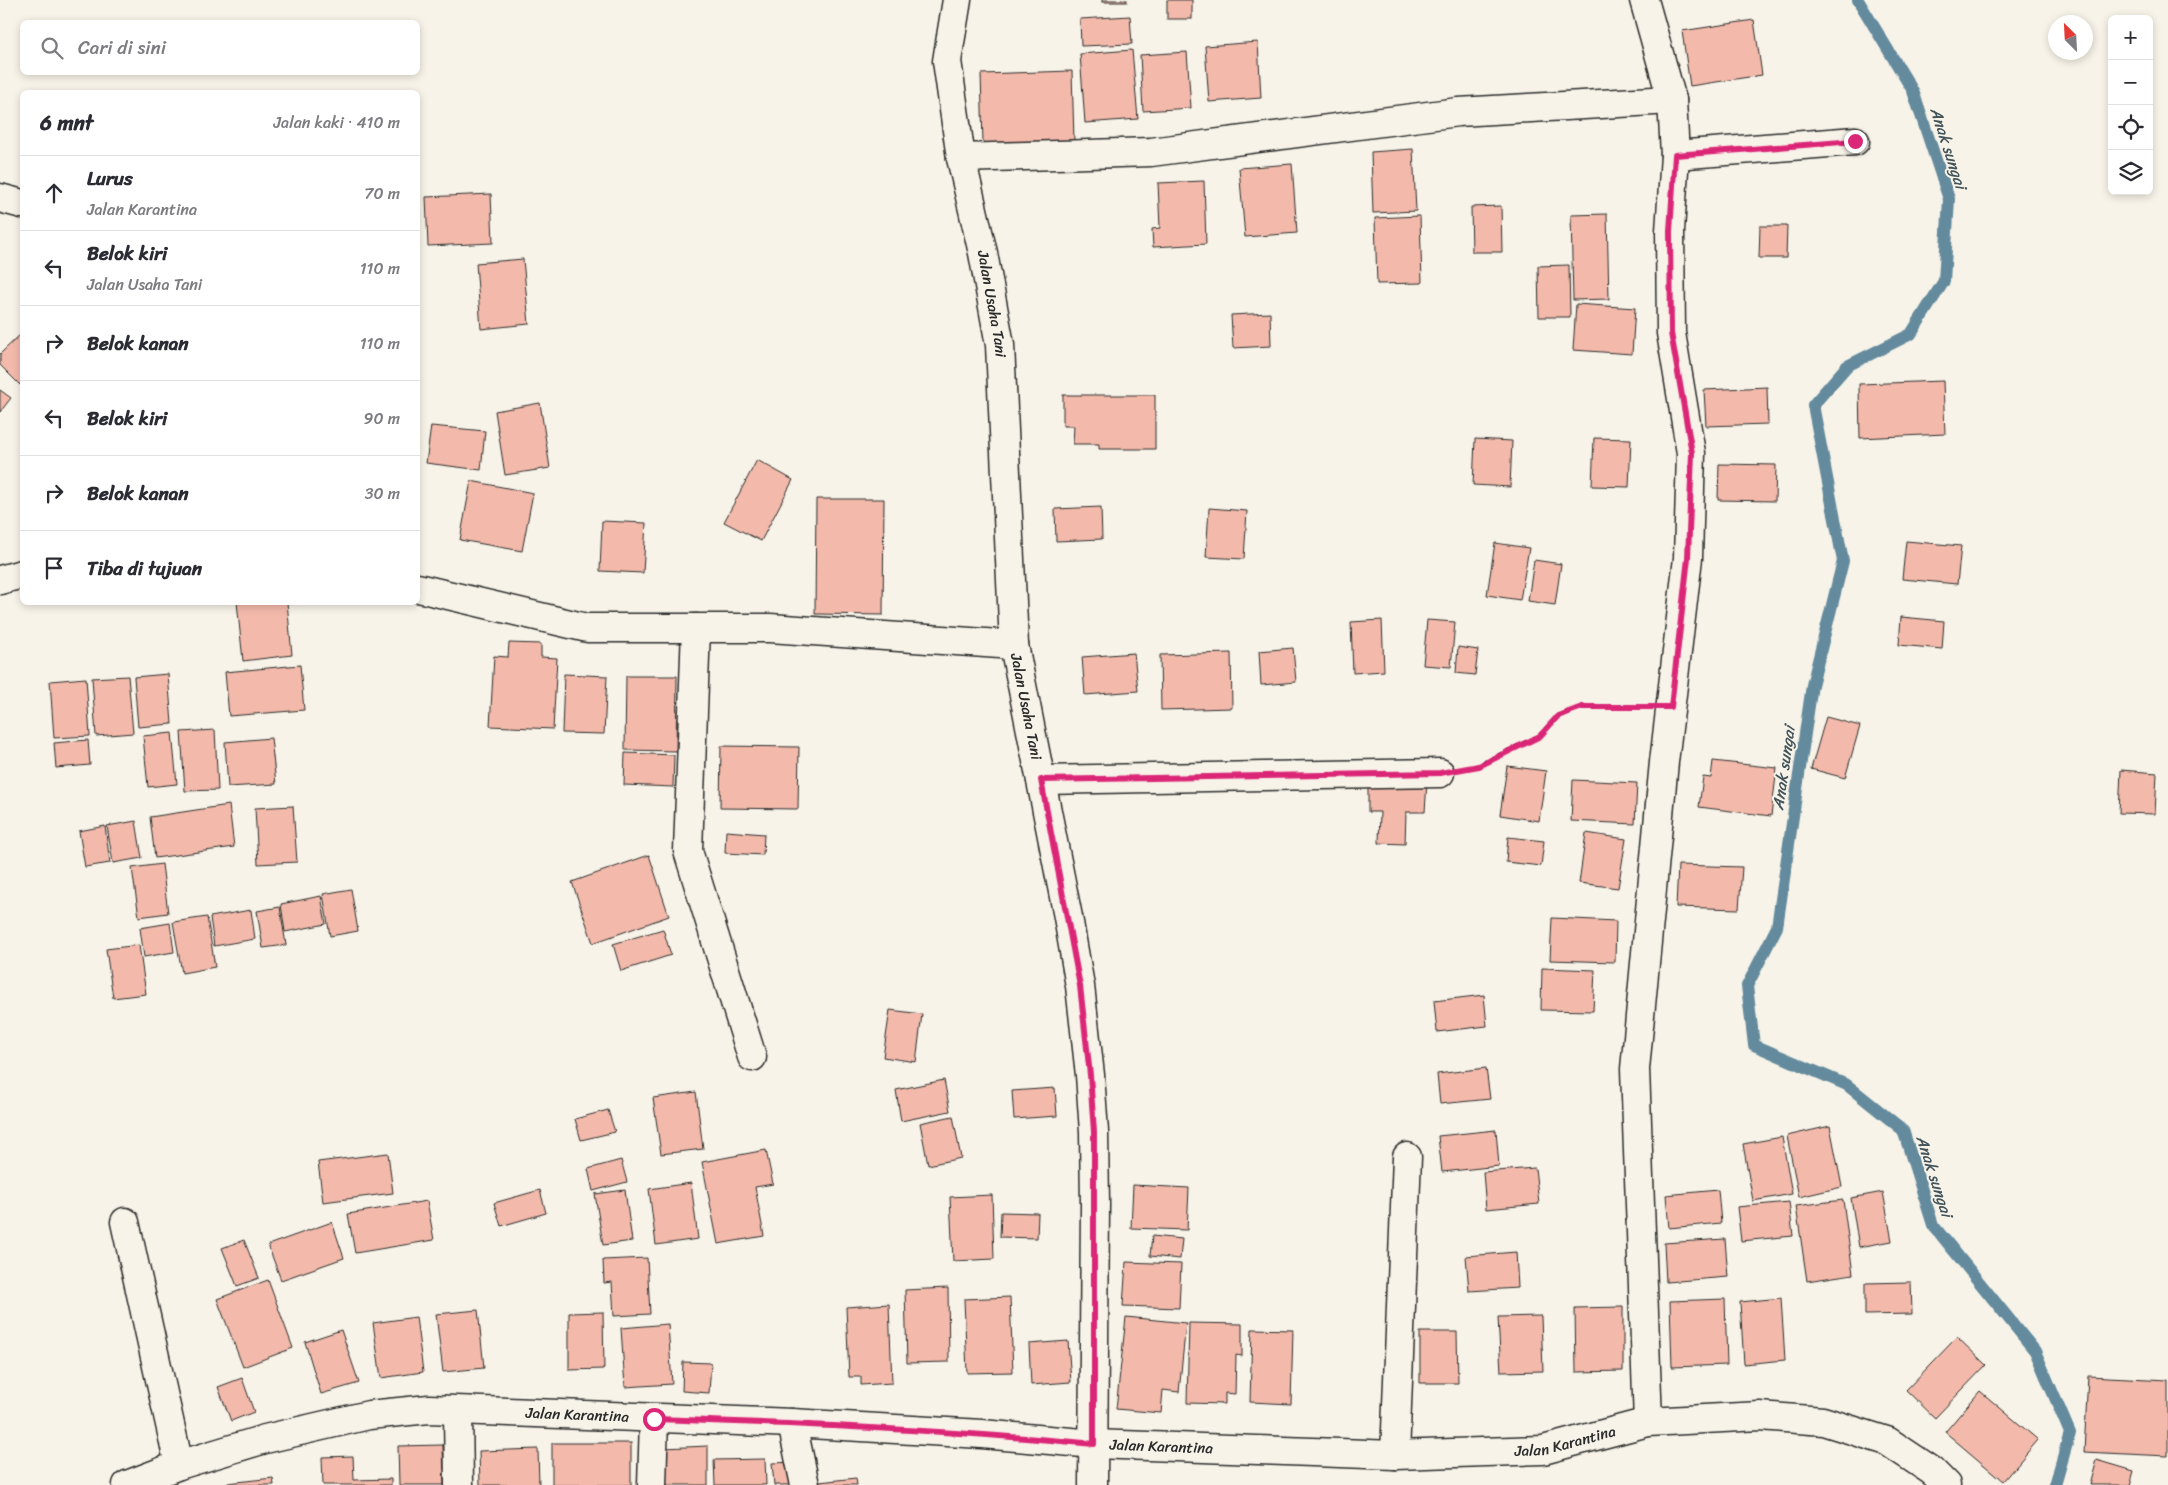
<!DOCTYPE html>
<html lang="id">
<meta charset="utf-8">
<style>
body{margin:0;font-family:Sriracha,sans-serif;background:#f7f7f7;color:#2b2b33}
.controls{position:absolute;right:15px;top:15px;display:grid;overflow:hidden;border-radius:8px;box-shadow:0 2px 8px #0003}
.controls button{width:45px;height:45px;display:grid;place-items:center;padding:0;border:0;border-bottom:1px solid #e1e1e2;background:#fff;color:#2b2b33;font:25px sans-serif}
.compass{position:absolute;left:2048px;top:15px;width:45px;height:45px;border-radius:50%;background:#fff;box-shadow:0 2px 8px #0003;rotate:336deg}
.stop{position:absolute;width:15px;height:15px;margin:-11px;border:4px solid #db2777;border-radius:50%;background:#fff}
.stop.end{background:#db2777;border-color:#fff;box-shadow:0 1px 5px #0008}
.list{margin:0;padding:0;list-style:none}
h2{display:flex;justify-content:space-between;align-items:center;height:65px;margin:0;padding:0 20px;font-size:21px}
h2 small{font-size:16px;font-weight:400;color:#7c7c81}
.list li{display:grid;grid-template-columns:32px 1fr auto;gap:15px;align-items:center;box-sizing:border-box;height:75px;padding:0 20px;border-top:1px solid #e1e1e2}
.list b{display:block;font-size:19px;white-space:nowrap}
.list p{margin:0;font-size:16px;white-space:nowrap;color:#7c7c81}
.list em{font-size:16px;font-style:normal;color:#7c7c81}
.icon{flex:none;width:28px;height:28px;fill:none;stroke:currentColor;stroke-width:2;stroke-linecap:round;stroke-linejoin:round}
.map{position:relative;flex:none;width:2168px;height:1485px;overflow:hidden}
.search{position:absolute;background:#fff;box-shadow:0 2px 8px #0003;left:20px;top:20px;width:400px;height:55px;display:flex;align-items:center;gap:12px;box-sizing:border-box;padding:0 18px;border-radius:8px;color:#7c7c81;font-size:19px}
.panel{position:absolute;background:#fff;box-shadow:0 2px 8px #0003;left:20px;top:90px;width:400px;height:515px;border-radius:8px}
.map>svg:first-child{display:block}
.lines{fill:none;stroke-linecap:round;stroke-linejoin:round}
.stream{stroke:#638a9d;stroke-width:12}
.building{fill:#f3baab;stroke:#2b2b2b}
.street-casing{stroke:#2b2b2b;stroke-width:31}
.secondary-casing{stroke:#2b2b2b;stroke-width:31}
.path{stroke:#2b2b2b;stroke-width:3;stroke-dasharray:5 4;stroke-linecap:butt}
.street{stroke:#f7f3e8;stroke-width:28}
.secondary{stroke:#f7f3e8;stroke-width:28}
.route{stroke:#db2777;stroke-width:6}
.labels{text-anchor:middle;stroke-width:4;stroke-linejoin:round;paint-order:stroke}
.street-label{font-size:15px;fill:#2b2b2b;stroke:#f7f3e8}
.water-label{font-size:16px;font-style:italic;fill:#42535a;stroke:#f7f3e8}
</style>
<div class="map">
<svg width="2168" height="1485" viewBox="0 0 2168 1485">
<rect width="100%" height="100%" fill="#f7f3e8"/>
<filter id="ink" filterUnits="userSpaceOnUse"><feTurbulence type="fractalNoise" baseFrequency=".02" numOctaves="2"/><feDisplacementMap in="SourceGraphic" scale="10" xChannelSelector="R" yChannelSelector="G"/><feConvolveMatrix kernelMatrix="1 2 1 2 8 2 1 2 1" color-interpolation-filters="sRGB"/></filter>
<g filter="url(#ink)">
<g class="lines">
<path class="stream" d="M 1858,0 L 1913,91 L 1949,199 L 1944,281 L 1911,334 L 1847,366 L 1813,405 L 1843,561 L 1812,685 L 1777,927 L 1747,986 L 1754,1045 L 1847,1085 L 1903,1130 L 1933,1225 L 2035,1351 L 2070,1433 L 2055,1485"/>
</g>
<g class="building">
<rect x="1102" y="0" width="25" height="2"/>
<rect x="1167" y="0" width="25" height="19"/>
<path d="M 1130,16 L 1132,44 L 1081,46 L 1080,19 Z"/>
<path d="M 1754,20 L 1762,75 L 1690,86 L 1682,31 Z"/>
<path d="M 1258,42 L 1261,98 L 1209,102 L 1205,46 Z"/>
<path d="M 1132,50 L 1138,119 L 1085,123 L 1080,54 Z"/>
<path d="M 1187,52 L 1191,108 L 1143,111 L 1140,55 Z"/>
<path d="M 1072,71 L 1074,141 L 983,143 L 981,74 Z"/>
<path d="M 1413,149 L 1416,211 L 1373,213 L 1371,152 Z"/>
<path d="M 1292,164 L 1297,233 L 1245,237 L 1239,168 Z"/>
<path d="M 1204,181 L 1206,244 L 1153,247 L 1152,229 L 1160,228 L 1158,183 Z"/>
<path d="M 491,194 L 493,243 L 428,246 L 426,197 Z"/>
<path d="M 1501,206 L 1502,252 L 1472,252 L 1471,207 Z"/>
<path d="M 1607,214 L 1609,299 L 1573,300 L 1571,215 Z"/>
<path d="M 1420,216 L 1422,283 L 1377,284 L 1375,218 Z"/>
<path d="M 1760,226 L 1787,226 L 1786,258 L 1759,258 Z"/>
<path d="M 523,259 L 529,324 L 481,329 L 476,263 Z"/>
<path d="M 1569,265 L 1570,317 L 1539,317 L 1538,266 Z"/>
<path d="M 1576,304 L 1635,308 L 1632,354 L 1573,350 Z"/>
<path d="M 1270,313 L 1271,346 L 1233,348 L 1231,315 Z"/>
<path d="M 22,333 L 22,382 L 20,385 L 0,365 L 0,354 Z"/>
<path d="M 1943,381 L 1945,434 L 1860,438 L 1859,384 Z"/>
<path d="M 1767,387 L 1768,424 L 1706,426 L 1704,390 Z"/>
<path d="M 0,390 L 11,398 L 0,412 Z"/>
<path d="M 1063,395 L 1155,395 L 1155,449 L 1099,449 L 1099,444 L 1073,444 L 1074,426 L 1063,426 Z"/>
<path d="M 540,403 L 550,468 L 505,475 L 495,411 Z"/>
<path d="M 431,426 L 485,431 L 481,470 L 426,463 Z"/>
<path d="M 1594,438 L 1631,439 L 1629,487 L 1592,486 Z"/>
<path d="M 1475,439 L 1512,441 L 1510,487 L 1473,485 Z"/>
<path d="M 757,460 L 793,480 L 761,541 L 724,522 Z"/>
<path d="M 1719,464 L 1776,465 L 1775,501 L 1718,500 Z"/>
<path d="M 471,481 L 533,493 L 522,551 L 460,540 Z"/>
<path d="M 816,499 L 884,499 L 883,615 L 815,614 Z"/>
<path d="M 1101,507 L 1102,539 L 1056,541 L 1055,509 Z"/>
<path d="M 1209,508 L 1247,511 L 1244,559 L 1206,557 Z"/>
<path d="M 602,521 L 646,523 L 643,573 L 600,571 Z"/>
<path d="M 1906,541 L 1961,546 L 1957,584 L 1902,579 Z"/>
<path d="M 1495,543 L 1529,548 L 1520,600 L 1487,595 Z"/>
<path d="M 1534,560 L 1561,564 L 1555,605 L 1528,601 Z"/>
<path d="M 237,602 L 287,602 L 292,655 L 243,661 Z"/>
<path d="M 1901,617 L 1944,621 L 1942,649 L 1899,645 Z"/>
<path d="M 1382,620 L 1384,671 L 1353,673 L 1351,622 Z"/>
<path d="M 1427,620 L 1455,622 L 1451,667 L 1423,665 Z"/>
<path d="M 509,643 L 541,644 L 541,657 L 557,658 L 553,729 L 490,726 L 494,656 L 508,657 Z"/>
<path d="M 1458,647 L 1478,650 L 1475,675 L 1456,673 Z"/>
<path d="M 1293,648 L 1296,682 L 1261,685 L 1259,651 Z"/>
<path d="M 1134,653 L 1138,691 L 1085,695 L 1082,657 Z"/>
<path d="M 1231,653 L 1232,708 L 1161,710 L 1160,655 Z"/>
<path d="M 300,665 L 304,710 L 229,716 L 225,672 Z"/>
<path d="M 168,674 L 172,724 L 138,727 L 134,677 Z"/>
<path d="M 564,674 L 607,676 L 604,734 L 562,733 Z"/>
<path d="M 128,676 L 133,733 L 96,736 L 92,678 Z"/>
<path d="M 626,676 L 677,676 L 676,751 L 625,750 Z"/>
<path d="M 86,678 L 90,736 L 54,738 L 50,681 Z"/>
<path d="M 1826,717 L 1860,726 L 1845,778 L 1811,769 Z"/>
<path d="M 215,730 L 218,790 L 185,791 L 181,732 Z"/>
<path d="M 172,733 L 177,784 L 148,787 L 143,736 Z"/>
<path d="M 271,738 L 276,784 L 228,787 L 225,742 Z"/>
<path d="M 88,740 L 90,765 L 56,768 L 54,743 Z"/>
<path d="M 721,746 L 799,747 L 798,809 L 720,808 Z"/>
<path d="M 625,753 L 674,755 L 673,787 L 624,785 Z"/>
<path d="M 1713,761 L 1777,768 L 1771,816 L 1699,807 L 1703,777 L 1711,778 Z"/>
<path d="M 1507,766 L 1546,771 L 1539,821 L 1500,815 Z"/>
<path d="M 2121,770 L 2157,773 L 2155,814 L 2119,813 Z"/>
<path d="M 1368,779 L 1427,781 L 1425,812 L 1406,812 L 1405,844 L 1379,843 L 1380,812 L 1368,812 Z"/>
<path d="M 1573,780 L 1637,783 L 1635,824 L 1571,821 Z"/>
<path d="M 229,805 L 234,847 L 155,858 L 150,817 Z"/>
<path d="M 293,806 L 297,862 L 258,864 L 255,808 Z"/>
<path d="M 136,821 L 142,858 L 113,863 L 107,826 Z"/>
<path d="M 105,826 L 110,863 L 85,867 L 79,831 Z"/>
<path d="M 726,831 L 764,834 L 763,855 L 725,853 Z"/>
<path d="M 1586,833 L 1626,839 L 1618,888 L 1579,883 Z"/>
<path d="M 1508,837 L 1544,841 L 1541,866 L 1506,862 Z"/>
<path d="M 649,855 L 669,916 L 593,943 L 572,882 Z"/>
<path d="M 162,864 L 168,913 L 139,917 L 132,868 Z"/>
<path d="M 1678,865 L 1742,867 L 1739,909 L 1676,907 Z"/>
<path d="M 351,889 L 358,931 L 330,936 L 323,894 Z"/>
<path d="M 321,896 L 326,924 L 285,932 L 281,904 Z"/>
<path d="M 280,907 L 286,945 L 263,948 L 257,911 Z"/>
<path d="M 251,910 L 255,939 L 214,946 L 210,917 Z"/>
<path d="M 207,917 L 215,967 L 182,973 L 173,922 Z"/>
<path d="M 1552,918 L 1616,921 L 1615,962 L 1550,960 Z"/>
<path d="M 170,923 L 174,952 L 144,957 L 140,928 Z"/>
<path d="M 663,929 L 671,955 L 621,971 L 613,944 Z"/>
<path d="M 139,945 L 146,994 L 113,998 L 106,949 Z"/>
<path d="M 1542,968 L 1595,970 L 1593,1011 L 1541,1010 Z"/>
<path d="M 1484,995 L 1487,1026 L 1437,1032 L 1434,1001 Z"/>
<path d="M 890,1010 L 922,1014 L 916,1062 L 883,1057 Z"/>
<path d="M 1486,1068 L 1490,1099 L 1440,1104 L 1437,1074 Z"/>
<path d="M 944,1080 L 950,1111 L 901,1121 L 896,1090 Z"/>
<path d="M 1055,1088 L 1057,1116 L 1014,1119 L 1012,1091 Z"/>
<path d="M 696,1092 L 703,1149 L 661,1154 L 653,1098 Z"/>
<path d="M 608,1110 L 615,1132 L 581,1140 L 575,1119 Z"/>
<path d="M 953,1116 L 961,1158 L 928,1165 L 920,1123 Z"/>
<path d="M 1830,1126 L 1842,1187 L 1799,1197 L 1787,1136 Z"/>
<path d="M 1496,1130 L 1499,1166 L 1442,1172 L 1438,1136 Z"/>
<path d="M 1782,1137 L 1792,1194 L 1753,1201 L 1743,1144 Z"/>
<path d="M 766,1150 L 773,1184 L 755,1187 L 764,1236 L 718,1244 L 702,1162 Z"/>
<path d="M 388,1153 L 393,1193 L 323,1202 L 318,1162 Z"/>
<path d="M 621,1160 L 627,1182 L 593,1191 L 588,1169 Z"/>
<path d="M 1535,1168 L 1539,1204 L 1486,1209 L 1483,1172 Z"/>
<path d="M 691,1183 L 698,1239 L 656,1245 L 649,1189 Z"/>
<path d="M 1133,1185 L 1189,1188 L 1187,1230 L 1131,1228 Z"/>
<path d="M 540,1190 L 546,1213 L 501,1226 L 494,1203 Z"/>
<path d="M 625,1190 L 632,1241 L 603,1245 L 595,1194 Z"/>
<path d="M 1718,1190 L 1721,1223 L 1669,1228 L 1666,1195 Z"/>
<path d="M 1883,1192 L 1892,1241 L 1859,1247 L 1851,1198 Z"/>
<path d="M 992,1195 L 994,1259 L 953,1261 L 950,1197 Z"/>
<path d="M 1843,1200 L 1853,1274 L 1807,1281 L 1796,1206 Z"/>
<path d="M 427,1201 L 434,1240 L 355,1253 L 348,1214 Z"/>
<path d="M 1789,1202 L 1793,1236 L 1741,1241 L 1737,1207 Z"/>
<path d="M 1001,1212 L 1038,1213 L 1037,1238 L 1000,1237 Z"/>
<path d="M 332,1222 L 344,1258 L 281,1280 L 268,1245 Z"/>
<path d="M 1152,1236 L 1182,1239 L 1180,1259 L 1150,1256 Z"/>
<path d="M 1725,1239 L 1728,1277 L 1666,1282 L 1664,1243 Z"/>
<path d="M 244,1240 L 259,1278 L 237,1286 L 222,1248 Z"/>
<path d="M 1516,1252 L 1518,1288 L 1469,1291 L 1466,1256 Z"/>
<path d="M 647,1258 L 650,1314 L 614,1316 L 612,1282 L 604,1283 L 603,1260 Z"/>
<path d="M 1126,1262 L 1181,1264 L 1179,1308 L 1123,1306 Z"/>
<path d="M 268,1280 L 293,1348 L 243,1367 L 217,1299 Z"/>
<path d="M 1911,1282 L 1912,1314 L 1865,1315 L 1865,1283 Z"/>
<path d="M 948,1288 L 949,1362 L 907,1363 L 905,1290 Z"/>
<path d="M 1010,1297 L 1013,1372 L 967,1373 L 964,1299 Z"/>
<path d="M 1781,1298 L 1785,1360 L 1744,1364 L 1740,1302 Z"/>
<path d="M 1725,1299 L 1727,1365 L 1672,1367 L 1670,1301 Z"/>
<path d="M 889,1304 L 892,1383 L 861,1385 L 861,1377 L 849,1377 L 846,1307 Z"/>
<path d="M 1623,1307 L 1623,1371 L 1576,1372 L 1575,1308 Z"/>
<path d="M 478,1310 L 484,1368 L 443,1372 L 436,1314 Z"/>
<path d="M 603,1312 L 604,1369 L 569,1370 L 569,1313 Z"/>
<path d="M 1541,1316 L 1543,1371 L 1501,1372 L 1498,1317 Z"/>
<path d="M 416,1317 L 423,1372 L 381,1378 L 373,1323 Z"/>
<path d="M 1126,1317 L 1186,1323 L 1179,1392 L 1163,1390 L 1161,1413 L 1116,1409 Z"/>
<path d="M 1189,1323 L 1242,1324 L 1242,1356 L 1236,1355 L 1235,1394 L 1225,1393 L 1225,1404 L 1187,1403 Z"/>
<path d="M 668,1324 L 672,1384 L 625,1387 L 621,1328 Z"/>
<path d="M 1252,1329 L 1293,1330 L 1291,1404 L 1250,1402 Z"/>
<path d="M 341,1330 L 359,1383 L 321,1394 L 305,1342 Z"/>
<path d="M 1420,1332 L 1457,1332 L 1458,1383 L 1420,1383 Z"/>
<path d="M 1957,1337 L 1986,1365 L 1935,1418 L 1906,1390 Z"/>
<path d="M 1068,1341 L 1071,1382 L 1031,1385 L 1029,1344 Z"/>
<path d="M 683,1362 L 711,1363 L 709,1393 L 682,1391 Z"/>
<path d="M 2088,1376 L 2168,1380 L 2168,1456 L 2084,1452 Z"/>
<path d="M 242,1378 L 254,1412 L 231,1421 L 218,1387 Z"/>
<path d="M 1980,1391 L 2038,1440 L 2003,1481 L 1945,1432 Z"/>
<rect x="552" y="1443" width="79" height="42"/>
<path d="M 443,1445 L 444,1485 L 399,1485 L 398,1446 Z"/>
<path d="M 708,1446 L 708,1485 L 665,1485 L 664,1448 Z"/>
<path d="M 538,1449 L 539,1485 L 480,1485 L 479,1451 Z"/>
<path d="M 353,1456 L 354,1480 L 391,1479 L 391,1485 L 323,1485 L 322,1457 Z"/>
<path d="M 765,1459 L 766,1485 L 715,1485 L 714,1460 Z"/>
<path d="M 2097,1460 L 2134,1471 L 2130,1485 L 2090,1485 Z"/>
<path d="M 795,1462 L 796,1485 L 774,1485 L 772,1463 Z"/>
<path d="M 273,1478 L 274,1485 L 228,1485 L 228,1483 Z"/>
<path d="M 856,1478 L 857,1485 L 820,1485 L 819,1482 Z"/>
</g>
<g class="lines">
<g class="street-casing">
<g id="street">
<path id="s1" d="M 957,0 L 947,61 L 961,158 L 983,253 L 1000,345 L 1014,645 L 1068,917 L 1080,986 L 1090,1075 L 1094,1132 L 1095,1205 L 1093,1485"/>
<path d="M 1644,0 L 1672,100 L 1675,155 L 1670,231 L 1671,333 L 1691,453 L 1688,558 L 1664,762 L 1635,1069 L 1648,1422"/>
<path d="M 1675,155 L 1855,141"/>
<path d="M 961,158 L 1151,152 L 1458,112 L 1672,100"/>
<path d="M 0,198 L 22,204"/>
<path d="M 0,580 L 22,574"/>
<path d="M 418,588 L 587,628 L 770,628 L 1014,645"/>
<path d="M 696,628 L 688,851 L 752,1057"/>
<path d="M 1041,780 L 1440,773"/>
<path d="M 125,1222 L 179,1465"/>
<path d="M 458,1411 L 459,1485"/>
<path d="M 792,1423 L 805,1485"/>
<path d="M 1395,1455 L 1407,1157"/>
<path d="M 652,1485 L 654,1419"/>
</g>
</g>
<g class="secondary-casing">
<g id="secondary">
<path id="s2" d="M 127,1485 L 179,1465 L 265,1439 L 369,1415 L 429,1409 L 792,1423 L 982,1434 L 1094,1444 L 1395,1455 L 1543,1450 L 1648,1422 L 1760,1416 L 1823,1421 L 1887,1441 L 1932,1471 L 1946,1485"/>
</g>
</g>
<path class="path" d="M 1474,767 L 1540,735 L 1558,716 L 1582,707 L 1635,707"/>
<use href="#street" class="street"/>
<use href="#secondary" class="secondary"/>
</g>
</g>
<g class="lines" filter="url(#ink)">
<path class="route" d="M 654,1419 C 801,1424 948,1430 1094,1444 L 1094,1132 L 1090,1075 L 1080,986 L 1041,780 L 1440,773 L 1479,766 L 1540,736 L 1558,716 L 1582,707 L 1671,707 L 1688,558 L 1692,453 L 1671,333 L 1670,231 L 1675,155 L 1855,141"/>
</g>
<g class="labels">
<g class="street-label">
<text dy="5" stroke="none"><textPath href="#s1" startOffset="309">Jalan Usaha Tani</textPath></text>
<text dy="5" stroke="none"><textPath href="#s1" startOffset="714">Jalan Usaha Tani</textPath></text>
<text dy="5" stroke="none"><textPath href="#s2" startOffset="461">Jalan Karantina</textPath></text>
<text dy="5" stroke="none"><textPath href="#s2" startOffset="1451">Jalan Karantina</textPath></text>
<text dy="5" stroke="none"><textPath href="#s2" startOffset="1046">Jalan Karantina</textPath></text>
</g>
<g class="water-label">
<text transform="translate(1949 148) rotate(72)" y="6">Anak sungai</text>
<text transform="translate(1783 768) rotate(-82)" y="6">Anak sungai</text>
<text transform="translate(1935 1176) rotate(72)" y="6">Anak sungai</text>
</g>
</g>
</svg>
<div class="controls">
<button>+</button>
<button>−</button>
<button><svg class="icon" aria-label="locate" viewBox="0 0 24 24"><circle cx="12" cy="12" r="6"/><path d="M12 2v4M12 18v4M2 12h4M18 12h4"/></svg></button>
<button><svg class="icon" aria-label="layers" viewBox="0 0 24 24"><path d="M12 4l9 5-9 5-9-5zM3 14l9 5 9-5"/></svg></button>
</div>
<svg class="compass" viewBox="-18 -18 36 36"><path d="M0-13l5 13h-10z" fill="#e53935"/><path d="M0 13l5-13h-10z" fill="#7c7c81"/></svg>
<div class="stop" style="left:654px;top:1419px"></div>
<div class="stop end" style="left:1855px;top:141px"></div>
<div class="search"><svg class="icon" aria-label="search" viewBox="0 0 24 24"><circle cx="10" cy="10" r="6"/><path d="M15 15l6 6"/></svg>Cari di sini</div>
<section class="panel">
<h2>6 mnt<small>Jalan kaki · 410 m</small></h2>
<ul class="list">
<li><svg class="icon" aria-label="ahead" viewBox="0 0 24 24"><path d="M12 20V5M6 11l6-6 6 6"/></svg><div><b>Lurus</b><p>Jalan Karantina</p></div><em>70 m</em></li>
<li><svg class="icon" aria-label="left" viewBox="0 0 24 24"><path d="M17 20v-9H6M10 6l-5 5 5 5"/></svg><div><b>Belok kiri</b><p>Jalan Usaha Tani</p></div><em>110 m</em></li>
<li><svg class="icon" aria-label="right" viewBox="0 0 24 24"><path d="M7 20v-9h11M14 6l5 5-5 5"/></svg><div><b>Belok kanan</b></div><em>110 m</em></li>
<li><svg class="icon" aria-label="left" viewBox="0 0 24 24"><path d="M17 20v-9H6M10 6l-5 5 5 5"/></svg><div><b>Belok kiri</b></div><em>90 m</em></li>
<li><svg class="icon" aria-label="right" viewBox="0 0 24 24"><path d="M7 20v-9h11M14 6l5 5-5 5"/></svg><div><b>Belok kanan</b></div><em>30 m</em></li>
<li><svg class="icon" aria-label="arrive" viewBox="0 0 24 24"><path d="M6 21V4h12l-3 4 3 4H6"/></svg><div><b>Tiba di tujuan</b></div></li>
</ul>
</section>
</div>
